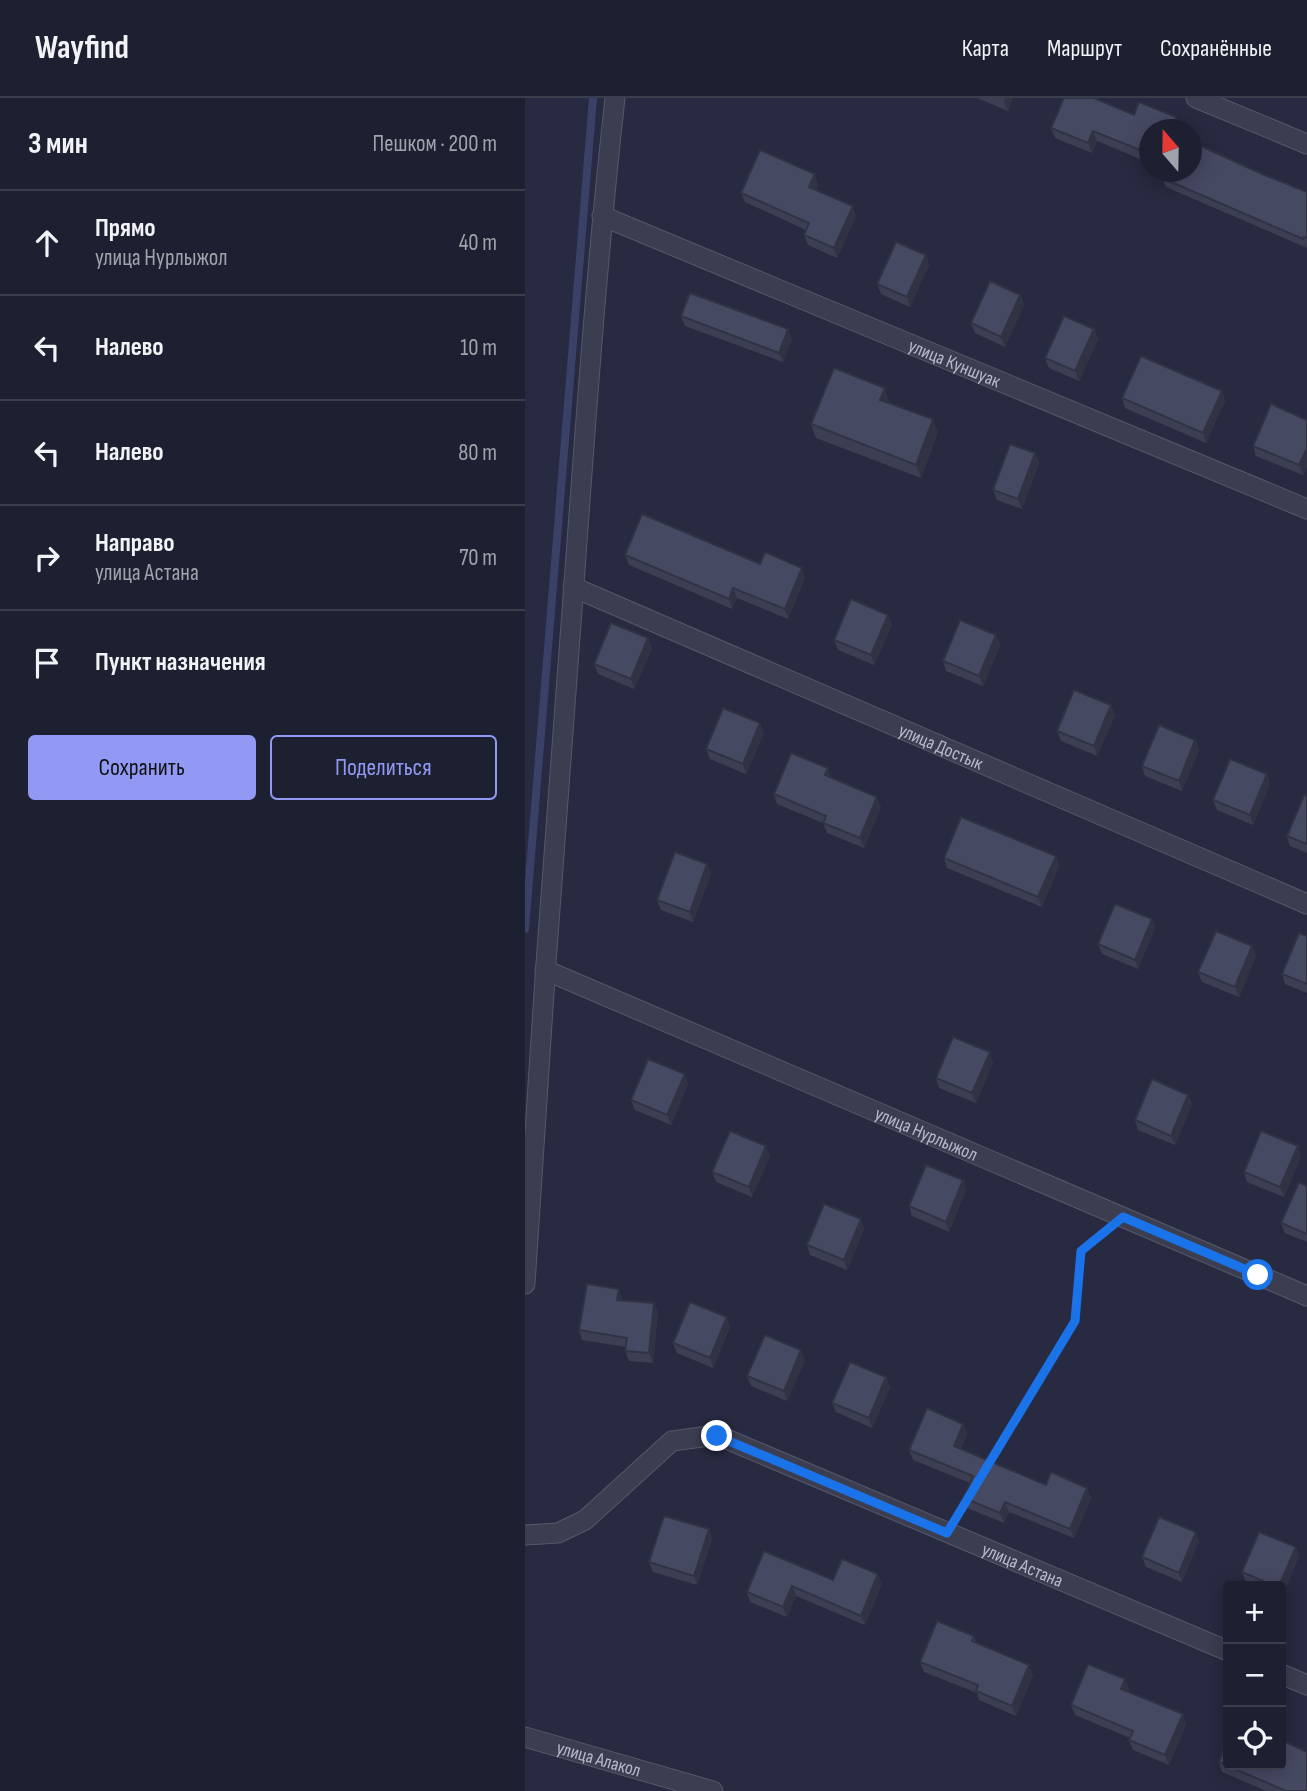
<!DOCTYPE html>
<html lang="ru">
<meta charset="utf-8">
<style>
body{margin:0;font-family:"Sofia Sans Condensed",sans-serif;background:#252838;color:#f1f3f6}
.controls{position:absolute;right:21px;bottom:21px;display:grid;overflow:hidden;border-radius:7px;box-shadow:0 4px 18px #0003}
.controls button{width:63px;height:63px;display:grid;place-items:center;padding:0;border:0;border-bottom:2px solid #3b3e4c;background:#1d2030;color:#f1f3f6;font:35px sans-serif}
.compass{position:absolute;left:614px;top:21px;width:63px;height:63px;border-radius:50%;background:#1d2030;box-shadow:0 4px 18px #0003;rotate:340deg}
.stop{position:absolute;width:21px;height:21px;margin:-16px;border:5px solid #1a73e8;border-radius:50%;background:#fff}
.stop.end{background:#1a73e8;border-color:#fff;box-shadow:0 2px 7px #0008}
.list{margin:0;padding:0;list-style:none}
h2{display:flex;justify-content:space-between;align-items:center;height:91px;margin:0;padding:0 28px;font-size:30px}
h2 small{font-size:23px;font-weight:400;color:#a0a3ab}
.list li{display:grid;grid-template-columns:46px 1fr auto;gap:21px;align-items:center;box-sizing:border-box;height:105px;padding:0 28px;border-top:2px solid #3b3e4c}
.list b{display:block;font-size:26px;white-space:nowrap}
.list p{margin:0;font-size:23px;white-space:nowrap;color:#a0a3ab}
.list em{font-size:23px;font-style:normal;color:#a0a3ab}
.actions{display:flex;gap:14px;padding:21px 28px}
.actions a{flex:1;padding:16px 0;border:2px solid #9299f4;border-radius:7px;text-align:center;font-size:24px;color:#9299f4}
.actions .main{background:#9299f4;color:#111}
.icon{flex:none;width:38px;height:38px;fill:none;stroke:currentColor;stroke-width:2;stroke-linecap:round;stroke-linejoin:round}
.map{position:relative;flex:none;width:782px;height:1693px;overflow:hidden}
header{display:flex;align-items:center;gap:42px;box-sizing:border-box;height:98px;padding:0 35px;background:#1d2030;border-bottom:2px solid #3b3e4c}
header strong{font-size:33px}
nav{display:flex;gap:38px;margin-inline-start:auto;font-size:24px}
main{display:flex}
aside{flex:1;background:#1d2030}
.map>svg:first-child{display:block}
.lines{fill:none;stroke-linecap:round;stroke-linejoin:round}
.stream{stroke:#3b4066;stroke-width:8}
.minor-casing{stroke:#56586a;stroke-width:21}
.path{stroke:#44525b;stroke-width:4.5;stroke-dasharray:5 5;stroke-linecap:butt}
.minor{stroke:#3b3d50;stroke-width:19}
.wall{fill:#3c3f54}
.shaded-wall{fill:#313345}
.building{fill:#464962;stroke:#313345;stroke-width:2}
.route{stroke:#1a73e8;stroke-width:9}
.labels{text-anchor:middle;stroke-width:6;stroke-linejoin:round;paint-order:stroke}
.street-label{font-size:19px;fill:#b7b9ca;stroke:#202235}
</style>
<header>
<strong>Wayfind</strong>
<nav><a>Карта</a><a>Маршрут</a><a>Сохранённые</a></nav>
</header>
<main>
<aside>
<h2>3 мин<small>Пешком · 200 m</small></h2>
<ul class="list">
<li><svg class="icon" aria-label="ahead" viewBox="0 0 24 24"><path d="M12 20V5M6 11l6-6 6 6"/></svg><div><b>Прямо</b><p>улица Нурлыжол</p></div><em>40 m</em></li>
<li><svg class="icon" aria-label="left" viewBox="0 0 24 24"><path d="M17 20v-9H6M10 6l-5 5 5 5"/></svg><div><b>Налево</b></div><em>10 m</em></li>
<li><svg class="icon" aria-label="left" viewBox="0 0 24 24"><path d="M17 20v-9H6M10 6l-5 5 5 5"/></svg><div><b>Налево</b></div><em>80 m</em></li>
<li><svg class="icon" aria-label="right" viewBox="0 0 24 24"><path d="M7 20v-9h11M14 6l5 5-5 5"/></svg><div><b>Направо</b><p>улица Астана</p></div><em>70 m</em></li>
<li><svg class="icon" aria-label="arrive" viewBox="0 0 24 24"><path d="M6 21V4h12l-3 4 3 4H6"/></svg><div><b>Пункт назначения</b></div></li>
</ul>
<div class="actions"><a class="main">Сохранить</a><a>Поделиться</a></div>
</aside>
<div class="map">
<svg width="782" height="1693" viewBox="0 0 782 1693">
<rect width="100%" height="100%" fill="#272a40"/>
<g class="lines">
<path class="stream" d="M 0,831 L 68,0"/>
<g class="minor-casing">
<g id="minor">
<path d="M 671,0 L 782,46"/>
<path id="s1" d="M 77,118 L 782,411"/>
<path id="s2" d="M 48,489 L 782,806"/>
<path id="s3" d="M 20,872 L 782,1198"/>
<path d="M 0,1186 C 15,943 32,701 51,458 C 62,305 73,152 90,0"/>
<path id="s4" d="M 0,1437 L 33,1435 L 60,1422 L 147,1343 L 192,1337 L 703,1553"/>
<path d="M 756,1576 L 782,1587"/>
<path id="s5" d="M 0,1639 L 188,1693"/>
</g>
</g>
<g class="path">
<path d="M 462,1368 L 550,1223 L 557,1153 L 579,1135"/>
<path d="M 433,1416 L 443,1400"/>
</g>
<use href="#minor" class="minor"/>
</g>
<g class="wall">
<path d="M 452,0 L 488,0 L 483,13 Z"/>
<path d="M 609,17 L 654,29 L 653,32 L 625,32 L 625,65 L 572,43 L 567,55 L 530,40 L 526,30 Z"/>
<path d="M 737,76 L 782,94 L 782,150 L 641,89 L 637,80 Z"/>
<path d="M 293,86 L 291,92 L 331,118 L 312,160 L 283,147 L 279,137 L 281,132 L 220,104 L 216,95 Z"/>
<path d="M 401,157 L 404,167 L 385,209 L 356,196 L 352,186 Z"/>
<path d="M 495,197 L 499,207 L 480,249 L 450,235 L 446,225 Z"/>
<path d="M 156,218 L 267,241 L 258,264 L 160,228 Z"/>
<path d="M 569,231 L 573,241 L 554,283 L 524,270 L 520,260 Z"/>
<path d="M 697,293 L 700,303 L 681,345 L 600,310 L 597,300 Z"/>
<path d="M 364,303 L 364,305 L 413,334 L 396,380 L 291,340 L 286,326 Z"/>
<path d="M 782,322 L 782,368 L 778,377 L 731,358 L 728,348 Z"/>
<path d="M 514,365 L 497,411 L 472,402 L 468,392 Z"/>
<path d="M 100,457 L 235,466 L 280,480 L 263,521 L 212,500 L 207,511 L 104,467 Z"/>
<path d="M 367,526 L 349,567 L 313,552 L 309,542 Z"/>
<path d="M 471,537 L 475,547 L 458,588 L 421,573 L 418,563 Z"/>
<path d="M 127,550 L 109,591 L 73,576 L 69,566 Z"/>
<path d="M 590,617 L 572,658 L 536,643 L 532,633 Z"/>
<path d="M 239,635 L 221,676 L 185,661 L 181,651 Z"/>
<path d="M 670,642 L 674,652 L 657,693 L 620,678 L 617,668 Z"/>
<path d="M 742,676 L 745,686 L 728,727 L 692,712 L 688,702 Z"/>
<path d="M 306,680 L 356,709 L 339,750 L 302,735 L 298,725 L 252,706 L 249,696 Z"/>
<path d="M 782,698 L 782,755 L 765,748 L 762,738 Z"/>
<path d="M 419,760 L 534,768 L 517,809 L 422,770 Z"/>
<path d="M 186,776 L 168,824 L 136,812 L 132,802 Z"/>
<path d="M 627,821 L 630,830 L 613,871 L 577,856 L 573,846 Z"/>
<path d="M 782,838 L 782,895 L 760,886 L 757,876 Z"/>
<path d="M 727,848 L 731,858 L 714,899 L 677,884 L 673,874 Z"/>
<path d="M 468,964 L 451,1005 L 414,990 L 411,980 Z"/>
<path d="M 163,986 L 146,1027 L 110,1012 L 106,1002 Z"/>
<path d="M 667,1006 L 650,1047 L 613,1032 L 610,1022 Z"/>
<path d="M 245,1058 L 227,1099 L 191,1084 L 187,1074 Z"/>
<path d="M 776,1058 L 759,1099 L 722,1084 L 719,1074 Z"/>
<path d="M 438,1082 L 441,1092 L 424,1134 L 387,1118 L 384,1108 Z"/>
<path d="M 782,1088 L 782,1144 L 760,1135 L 756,1125 Z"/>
<path d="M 336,1121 L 339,1131 L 322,1172 L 285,1157 L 282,1147 Z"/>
<path d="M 97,1202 L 129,1205 L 133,1214 L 128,1265 L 104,1263 L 100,1253 L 101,1249 L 57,1242 L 54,1232 Z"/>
<path d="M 205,1229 L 188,1270 L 152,1255 L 148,1245 Z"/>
<path d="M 280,1262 L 262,1303 L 226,1288 L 222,1278 Z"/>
<path d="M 361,1279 L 365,1289 L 347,1330 L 311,1314 L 307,1305 Z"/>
<path d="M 438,1326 L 442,1336 L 436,1350 L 521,1387 L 562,1390 L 566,1400 L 549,1440 L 484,1414 L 479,1425 L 442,1410 L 439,1400 L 445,1385 L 388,1362 L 384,1352 Z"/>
<path d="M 184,1431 L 187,1441 L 172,1487 L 128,1474 L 124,1464 Z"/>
<path d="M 674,1443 L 657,1484 L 621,1469 L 617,1459 Z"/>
<path d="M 771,1449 L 774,1458 L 757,1499 L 756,1499 L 756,1488 L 730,1488 L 721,1484 L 717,1474 Z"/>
<path d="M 308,1482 L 357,1486 L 340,1527 L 271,1498 L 262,1519 L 225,1504 L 222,1494 Z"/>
<path d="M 449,1538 L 451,1545 L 508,1577 L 491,1618 L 454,1602 L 452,1595 L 399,1574 L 395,1564 Z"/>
<path d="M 604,1591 L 603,1593 L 661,1626 L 644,1667 L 608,1652 L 604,1642 L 605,1640 L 550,1617 L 546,1607 Z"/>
<path d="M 694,1664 L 782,1693 L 741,1693 L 697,1674 Z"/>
</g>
<g class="shaded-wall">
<path d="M 481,0 L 488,0 L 483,13 L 479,3 Z"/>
<path d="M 651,19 L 654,29 L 653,32 L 646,32 Z"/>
<path d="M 568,33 L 572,43 L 567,55 L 563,45 Z"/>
<path d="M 290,76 L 293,86 L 288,99 L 284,89 Z"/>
<path d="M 328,108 L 331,118 L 312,160 L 309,150 Z"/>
<path d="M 401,157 L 404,167 L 385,209 L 382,199 Z"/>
<path d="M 495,197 L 499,207 L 480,249 L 476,239 Z"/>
<path d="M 263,231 L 267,241 L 258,264 L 254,255 Z"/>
<path d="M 569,231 L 573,241 L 554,283 L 550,273 Z"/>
<path d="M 360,290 L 364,303 L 360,315 L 355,302 Z"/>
<path d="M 697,293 L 700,303 L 681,345 L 678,335 Z"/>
<path d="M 408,321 L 413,334 L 396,380 L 391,367 Z"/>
<path d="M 782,350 L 782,368 L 778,377 L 774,367 Z"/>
<path d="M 510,355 L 514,365 L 497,411 L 493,401 Z"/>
<path d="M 277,470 L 280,480 L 263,521 L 260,511 Z"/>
<path d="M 208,490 L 212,500 L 207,511 L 204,501 Z"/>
<path d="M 363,517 L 367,526 L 349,567 L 346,557 Z"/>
<path d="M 471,537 L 475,547 L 458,588 L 454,578 Z"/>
<path d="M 123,540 L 127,550 L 109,591 L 106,581 Z"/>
<path d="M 586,607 L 590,617 L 572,658 L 569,648 Z"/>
<path d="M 235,625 L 239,635 L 221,676 L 218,666 Z"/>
<path d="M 670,642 L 674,652 L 657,693 L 654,683 Z"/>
<path d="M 303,670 L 306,680 L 300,677 Z"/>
<path d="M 742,676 L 745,686 L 728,727 L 725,717 Z"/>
<path d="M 352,699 L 356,709 L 339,750 L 335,740 Z"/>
<path d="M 531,758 L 534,768 L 517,809 L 513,799 Z"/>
<path d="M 182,766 L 186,776 L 168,824 L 165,814 Z"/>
<path d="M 627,821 L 630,830 L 613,871 L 610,862 Z"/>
<path d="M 727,848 L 731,858 L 714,899 L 710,889 Z"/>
<path d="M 465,954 L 468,964 L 451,1005 L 447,995 Z"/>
<path d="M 160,976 L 163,986 L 146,1027 L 142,1017 Z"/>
<path d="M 663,997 L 667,1006 L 650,1047 L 646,1038 Z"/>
<path d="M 241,1048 L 245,1058 L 227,1099 L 224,1089 Z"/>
<path d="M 773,1048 L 776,1058 L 759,1099 L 755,1089 Z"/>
<path d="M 438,1082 L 441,1092 L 424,1134 L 421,1124 Z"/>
<path d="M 336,1121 L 339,1131 L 322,1172 L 319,1162 Z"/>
<path d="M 94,1191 L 97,1201 L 95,1211 L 92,1202 Z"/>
<path d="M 129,1205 L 133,1214 L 128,1265 L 124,1255 Z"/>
<path d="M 202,1219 L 205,1229 L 188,1270 L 185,1260 Z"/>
<path d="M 276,1252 L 280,1262 L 262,1303 L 259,1293 Z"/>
<path d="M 361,1279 L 365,1289 L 347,1330 L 344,1320 Z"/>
<path d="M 438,1326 L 442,1336 L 433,1357 L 429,1348 Z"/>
<path d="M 562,1390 L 566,1400 L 549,1440 L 545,1431 Z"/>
<path d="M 480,1404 L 484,1414 L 479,1425 L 475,1415 Z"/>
<path d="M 184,1431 L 187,1441 L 172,1487 L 169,1478 Z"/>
<path d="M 671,1434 L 674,1443 L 657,1484 L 654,1475 Z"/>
<path d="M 771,1449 L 774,1458 L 757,1499 L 756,1496 L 756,1488 L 754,1488 Z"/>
<path d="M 353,1476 L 357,1486 L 340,1527 L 336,1518 Z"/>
<path d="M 267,1488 L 271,1498 L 262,1519 L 258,1509 Z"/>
<path d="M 504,1567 L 508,1577 L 491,1618 L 487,1608 Z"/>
<path d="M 600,1581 L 604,1591 L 600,1600 L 596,1591 Z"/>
<path d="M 658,1616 L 661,1626 L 644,1667 L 640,1657 Z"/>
</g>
<g class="building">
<path d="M 539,0 L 569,0 L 609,17 L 614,4 L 651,19 L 646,32 L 625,32 L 625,56 L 568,33 L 563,45 L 526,30 Z"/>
<path d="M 667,44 L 737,76 L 782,94 L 782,140 L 779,139 L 778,141 L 637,80 L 640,74 L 667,74 Z"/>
<path d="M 235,52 L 290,76 L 284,89 L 328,108 L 309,150 L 279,137 L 284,125 L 216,95 Z"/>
<path d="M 371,144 L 401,157 L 382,199 L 352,186 Z"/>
<path d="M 465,183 L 495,197 L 476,239 L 446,225 Z"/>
<path d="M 165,195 L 263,231 L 254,255 L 156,218 Z"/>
<path d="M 539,218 L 569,231 L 550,273 L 520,260 Z"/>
<path d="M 616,258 L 697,293 L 678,335 L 597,300 Z"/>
<path d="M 309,270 L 360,290 L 355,302 L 408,321 L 391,367 L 286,326 Z"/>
<path d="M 746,306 L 782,322 L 782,350 L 774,367 L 728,348 Z"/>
<path d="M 485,346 L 510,355 L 493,401 L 468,392 Z"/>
<path d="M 117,416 L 235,466 L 240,454 L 277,470 L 260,511 L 208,490 L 204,501 L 100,457 Z"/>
<path d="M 326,501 L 363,517 L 346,557 L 309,542 Z"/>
<path d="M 435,522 L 471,537 L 454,578 L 418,563 Z"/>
<path d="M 86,525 L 123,540 L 106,581 L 69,566 Z"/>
<path d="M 549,592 L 586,607 L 569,648 L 532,633 Z"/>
<path d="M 198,610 L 235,625 L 218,666 L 181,651 Z"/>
<path d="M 634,627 L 670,642 L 654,683 L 617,668 Z"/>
<path d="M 266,655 L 303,670 L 300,677 L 352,699 L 335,740 L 298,725 L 301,718 L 249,696 Z"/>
<path d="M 705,661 L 742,676 L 725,717 L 688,702 Z"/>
<path d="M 779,697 L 782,698 L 782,746 L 762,738 Z"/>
<path d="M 436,719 L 531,758 L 513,799 L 419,760 Z"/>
<path d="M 150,754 L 182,766 L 165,814 L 132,802 Z"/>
<path d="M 590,806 L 627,821 L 610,862 L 573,846 Z"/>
<path d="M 691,833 L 727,848 L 710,889 L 673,874 Z"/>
<path d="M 774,835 L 782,838 L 782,886 L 757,876 Z"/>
<path d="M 428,939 L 465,954 L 447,995 L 411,980 Z"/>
<path d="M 123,961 L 160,976 L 142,1017 L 106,1002 Z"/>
<path d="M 627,981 L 663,997 L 646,1038 L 610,1022 Z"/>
<path d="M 205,1033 L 241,1048 L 224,1089 L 187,1074 Z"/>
<path d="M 736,1033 L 773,1048 L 755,1089 L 719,1074 Z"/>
<path d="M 401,1067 L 438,1082 L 421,1124 L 384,1108 Z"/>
<path d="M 774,1084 L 782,1088 L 782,1136 L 756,1125 Z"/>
<path d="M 299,1106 L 336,1121 L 319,1162 L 282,1147 Z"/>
<path d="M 62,1186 L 94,1191 L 92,1202 L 129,1205 L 124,1255 L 100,1253 L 102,1240 L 54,1232 Z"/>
<path d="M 165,1204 L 202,1219 L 185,1260 L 148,1245 Z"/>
<path d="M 240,1237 L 276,1252 L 259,1293 L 222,1278 Z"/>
<path d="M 325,1264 L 361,1279 L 344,1320 L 307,1305 Z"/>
<path d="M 402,1310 L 438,1326 L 429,1348 L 521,1387 L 526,1374 L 562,1390 L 545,1431 L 480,1404 L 475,1415 L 439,1400 L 448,1378 L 384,1352 Z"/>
<path d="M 139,1418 L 184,1431 L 169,1478 L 124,1464 Z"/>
<path d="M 634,1419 L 671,1434 L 654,1475 L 617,1459 Z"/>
<path d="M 734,1434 L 771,1449 L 754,1488 L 750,1488 L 717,1474 Z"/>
<path d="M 239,1453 L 308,1482 L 317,1461 L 353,1476 L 336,1518 L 267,1488 L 258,1509 L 222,1494 Z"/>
<path d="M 412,1523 L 449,1538 L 447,1543 L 504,1567 L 487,1608 L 451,1593 L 453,1587 L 395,1564 Z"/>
<path d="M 563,1566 L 600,1581 L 596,1591 L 658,1616 L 640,1657 L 604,1642 L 608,1633 L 546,1607 Z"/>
<path d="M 703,1642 L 703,1667 L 756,1667 L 756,1642 L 782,1654 L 782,1693 L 761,1693 L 694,1664 Z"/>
</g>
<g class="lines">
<path class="route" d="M 192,1338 L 422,1435 L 550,1223 L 556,1153 L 598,1119 L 733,1177"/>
</g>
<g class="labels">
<g class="street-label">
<text dy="7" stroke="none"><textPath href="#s1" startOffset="382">улица Куншуак</textPath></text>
<text dy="7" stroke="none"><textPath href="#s2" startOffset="401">улица Достык</textPath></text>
<text dy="7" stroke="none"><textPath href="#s3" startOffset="415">улица Нурлыжол</textPath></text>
<text dy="7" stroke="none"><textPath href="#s4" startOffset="558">улица Астана</textPath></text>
<text dy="7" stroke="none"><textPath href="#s5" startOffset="77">улица Алакол</textPath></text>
</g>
</g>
</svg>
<div class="controls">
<button>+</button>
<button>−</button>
<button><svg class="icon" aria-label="locate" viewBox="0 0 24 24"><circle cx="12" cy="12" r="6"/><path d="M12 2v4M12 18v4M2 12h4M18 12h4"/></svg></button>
</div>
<svg class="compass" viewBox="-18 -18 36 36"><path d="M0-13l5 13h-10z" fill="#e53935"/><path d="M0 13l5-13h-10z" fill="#a0a3ab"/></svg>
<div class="stop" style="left:733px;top:1177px"></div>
<div class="stop end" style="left:192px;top:1338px"></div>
</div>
</main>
